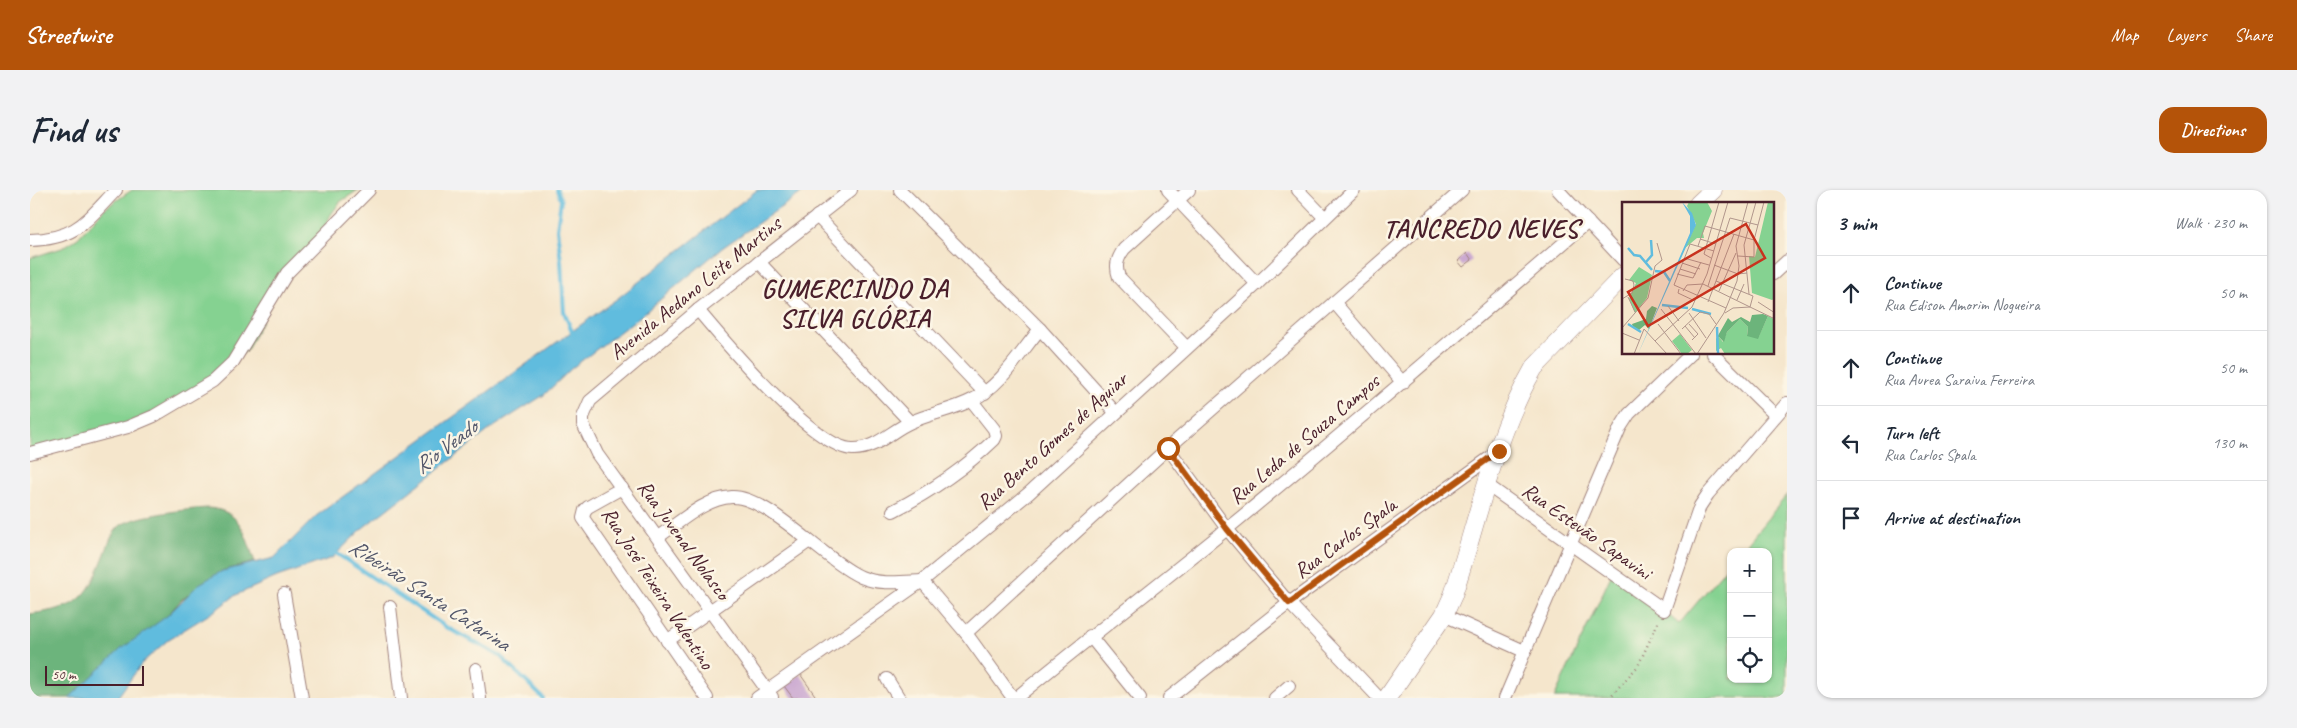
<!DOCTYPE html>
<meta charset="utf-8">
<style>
body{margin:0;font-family:Caveat,sans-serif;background:#f2f2f3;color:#1f2937}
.controls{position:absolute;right:15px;bottom:15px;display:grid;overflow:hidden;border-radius:10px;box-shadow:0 1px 4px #0004}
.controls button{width:45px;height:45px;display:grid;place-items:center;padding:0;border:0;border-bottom:1px solid #e0e1e3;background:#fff;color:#1f2937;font:25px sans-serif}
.scale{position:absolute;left:15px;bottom:12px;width:99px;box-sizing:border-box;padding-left:5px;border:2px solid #4a1f2b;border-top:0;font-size:14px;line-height:18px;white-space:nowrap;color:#4a1f2b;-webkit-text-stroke:4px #fcf5e5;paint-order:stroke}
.stop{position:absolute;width:15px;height:15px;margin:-11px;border:4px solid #b45309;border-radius:50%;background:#fff}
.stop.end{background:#b45309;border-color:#fff;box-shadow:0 1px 5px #0008}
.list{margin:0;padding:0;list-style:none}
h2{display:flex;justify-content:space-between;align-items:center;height:65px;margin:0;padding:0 20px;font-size:21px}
h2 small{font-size:16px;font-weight:400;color:#747a83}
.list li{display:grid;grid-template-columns:32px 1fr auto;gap:15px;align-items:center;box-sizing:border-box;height:75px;padding:0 20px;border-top:1px solid #e0e1e3}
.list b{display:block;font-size:19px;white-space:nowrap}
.list p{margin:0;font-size:16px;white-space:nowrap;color:#747a83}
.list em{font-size:16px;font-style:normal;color:#747a83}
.icon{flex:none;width:28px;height:28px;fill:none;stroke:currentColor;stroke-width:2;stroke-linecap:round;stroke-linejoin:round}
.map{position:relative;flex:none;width:1757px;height:508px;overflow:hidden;border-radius:15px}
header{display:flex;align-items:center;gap:30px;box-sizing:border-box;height:70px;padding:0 25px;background:#b45309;color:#fff}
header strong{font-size:24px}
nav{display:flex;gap:28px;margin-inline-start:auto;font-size:18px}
.intro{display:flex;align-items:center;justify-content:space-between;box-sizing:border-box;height:120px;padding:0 30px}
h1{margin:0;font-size:35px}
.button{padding:12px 22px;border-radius:15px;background:#b45309;color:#fff;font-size:18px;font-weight:700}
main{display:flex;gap:30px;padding:0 30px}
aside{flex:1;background:#fff;border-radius:15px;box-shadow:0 1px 4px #0004}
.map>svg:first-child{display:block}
.green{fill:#85d291;stroke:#68785e}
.forest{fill:#6cb47b;stroke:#5b6a53}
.water{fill:#60bcde;stroke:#556e84}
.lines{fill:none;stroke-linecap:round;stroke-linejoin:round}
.stream{stroke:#60bcde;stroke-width:4}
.building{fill:#cba9d1}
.minor-casing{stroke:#a0827c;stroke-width:14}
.secondary-casing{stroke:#a0827c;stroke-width:19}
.path{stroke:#a0827c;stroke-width:2.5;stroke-dasharray:1 4;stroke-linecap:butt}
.minor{stroke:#fff;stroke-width:12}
.secondary{stroke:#fff;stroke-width:18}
.route{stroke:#b45309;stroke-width:6}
.labels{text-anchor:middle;stroke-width:5;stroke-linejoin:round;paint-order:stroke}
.street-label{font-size:21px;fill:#4a1f2b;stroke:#fcf5e5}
.water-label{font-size:22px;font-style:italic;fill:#52566a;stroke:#fcf5e5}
.district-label{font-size:26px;font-weight:bold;letter-spacing:1px;fill:#4a1f2b;stroke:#fcf5e5}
.inset-river{fill:none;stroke:#60bcde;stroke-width:2.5}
.inset-road{fill:none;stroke:#b1968c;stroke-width:1}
.view{fill:#c8321e;fill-opacity:0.15;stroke:#c8321e;stroke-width:2.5}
.inset-edge{fill:none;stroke:#4a1f2b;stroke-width:2.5}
</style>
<header>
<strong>Streetwise</strong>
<nav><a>Map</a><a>Layers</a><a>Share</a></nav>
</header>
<div class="intro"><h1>Find us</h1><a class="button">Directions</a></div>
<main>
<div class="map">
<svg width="1757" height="508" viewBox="0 0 1757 508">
<rect width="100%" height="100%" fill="#fcf5e5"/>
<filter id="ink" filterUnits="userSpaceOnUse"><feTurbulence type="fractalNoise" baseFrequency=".02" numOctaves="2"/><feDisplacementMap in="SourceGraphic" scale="10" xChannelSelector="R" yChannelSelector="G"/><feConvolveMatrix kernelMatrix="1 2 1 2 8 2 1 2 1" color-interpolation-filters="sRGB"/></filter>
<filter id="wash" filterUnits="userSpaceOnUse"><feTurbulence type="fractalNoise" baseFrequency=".0096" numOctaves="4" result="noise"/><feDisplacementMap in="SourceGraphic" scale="20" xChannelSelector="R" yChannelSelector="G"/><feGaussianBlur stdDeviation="1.12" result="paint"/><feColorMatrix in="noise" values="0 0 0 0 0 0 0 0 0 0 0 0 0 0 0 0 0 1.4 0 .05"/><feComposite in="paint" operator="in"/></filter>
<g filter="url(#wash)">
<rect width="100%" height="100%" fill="#f5e6cc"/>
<g class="green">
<path d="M 102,0 L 328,0 L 310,12 L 300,26 L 291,47 L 246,103 L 217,160 L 174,195 L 116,227 L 0,268 L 0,68 L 32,58 L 48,48 L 74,19 Z"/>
<path d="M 1757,305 L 1757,508 L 1524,508 L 1584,379 L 1649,434 L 1701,372 L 1701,489 L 1738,489 L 1738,362 L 1710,362 Z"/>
</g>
<path class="forest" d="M 178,318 C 212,320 215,345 225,372 L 192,381 L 152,409 L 137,426 L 39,508 L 0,508 L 0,424 C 51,417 57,410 76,361 C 79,352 83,341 91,335 C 106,325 159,319 178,318 Z"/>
<path class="water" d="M 727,0 L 776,0 L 692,58 L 613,124 L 542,178 L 514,205 L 462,238 L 334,337 L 302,368 L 247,387 L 206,405 L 183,422 L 139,449 L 113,472 L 87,508 L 39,508 L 91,459 L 137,426 L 169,394 L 192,381 L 244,368 L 286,326 L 588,108 Z"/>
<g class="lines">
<g class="stream">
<path d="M 527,0 L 531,10 L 527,39 L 531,71 L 534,122 L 543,144"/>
<path d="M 303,361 L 416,437 L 470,466 L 513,508"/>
</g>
</g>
<g id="blocks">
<g class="building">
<path d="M 1437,63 L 1442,70 L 1433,77 L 1428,71 Z"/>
<path d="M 770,484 L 787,508 L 763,508 L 754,496 Z"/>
</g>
</g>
</g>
<g filter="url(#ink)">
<use href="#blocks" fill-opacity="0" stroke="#a0827c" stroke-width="1"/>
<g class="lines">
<g class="minor-casing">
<g id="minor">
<path d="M 870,0 L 1010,139 L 1085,222"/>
<path d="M 1138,0 L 1227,94"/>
<path d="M 1268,0 L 1294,27"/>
<path d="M 1528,0 L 1593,70"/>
<path d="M 787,26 L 955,203"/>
<path d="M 0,50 C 46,49 56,31 86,0"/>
<path d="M 729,72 L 880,232"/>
<path d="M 1743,84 L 1757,71"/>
<path d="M 1304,112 L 1373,193"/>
<path d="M 668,120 C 693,150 786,261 824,259 C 846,259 862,240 881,232 C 901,223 923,220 942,210 C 970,197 990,163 1010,139"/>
<path d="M 1156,157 L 1089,87 C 1085,76 1087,69 1094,59 L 1159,0"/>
<path d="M 1683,164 L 1745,225"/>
<path d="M 1138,258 L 1197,339 L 1259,413 L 1349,508"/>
<path d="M 0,263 L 98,237 L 124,226 L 183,191 L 203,172 L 257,83 L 339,0"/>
<path d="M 1457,295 L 1634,420 L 1670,316 L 1678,304 L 1757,213"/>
<path d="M 592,298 L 558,317 L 555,320 L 553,328 L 677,508"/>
<path d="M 863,321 C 900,302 934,279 964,250 L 966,246 L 964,239 L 942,211"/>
<path d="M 628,347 C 649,333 675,308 702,307 C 738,306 795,371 831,387 C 850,395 871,392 892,391 L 936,443 L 983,508"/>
<path d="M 254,404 L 272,508"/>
<path d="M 360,417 L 371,508"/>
<path d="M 1414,425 L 1494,461"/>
<path d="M 936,443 L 1138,258 L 1432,0"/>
<path d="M 1060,446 L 1110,508"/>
<path d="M 637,451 L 778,352"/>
<path d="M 446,479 L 450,508"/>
<path d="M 857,489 L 869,508"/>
<path d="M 742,507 L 567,264 L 553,234 L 553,227 L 560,211 L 668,120 L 821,0"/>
<path d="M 727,508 L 892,391 L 999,303 L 1227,94 L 1324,0"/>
<path d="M 986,508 C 1056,450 1128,395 1198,338 C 1320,238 1439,135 1558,32"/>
<path d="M 1139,508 L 1259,413 L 1469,261"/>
<path d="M 1245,508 L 1259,496"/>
<path d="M 1475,508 L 1590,238 L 1599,224 L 1661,164"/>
</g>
</g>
<g class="secondary-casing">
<g id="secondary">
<path d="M 1668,14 L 1683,0"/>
<path d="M 1357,508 L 1414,425 L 1423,405 C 1448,330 1464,247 1504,178 L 1593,86"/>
</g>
</g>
<path class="path" d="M 1579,508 L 1608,476 L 1629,430"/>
<use href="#minor" class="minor"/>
<use href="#secondary" class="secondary"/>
</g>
</g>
<g class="lines" filter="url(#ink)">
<path class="route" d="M 1138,258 L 1197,339 L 1259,413 L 1469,261"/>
</g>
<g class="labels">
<g class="street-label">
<text transform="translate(665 98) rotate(-39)" y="7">Avenida Aedano Leite Martins</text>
<text transform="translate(1274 249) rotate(-40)" y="7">Rua Leda de Souza Campos</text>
<text transform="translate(1022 251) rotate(-42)" y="7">Rua Bento Gomes de Aguiar</text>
<text transform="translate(1557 341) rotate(35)" y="7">Rua Estevão Sapavini</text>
<text transform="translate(1315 348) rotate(-36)" y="7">Rua Carlos Spala</text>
<text transform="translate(654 350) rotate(54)" y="7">Rua Juvenal Nolasco</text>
<text transform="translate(628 398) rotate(57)" y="7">Rua José Teixeira Valentino</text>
</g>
<g class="water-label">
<text transform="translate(415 256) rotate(-37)" y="8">Rio Veado</text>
<text transform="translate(400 404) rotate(33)" y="8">Ribeirão Santa Catarina</text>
</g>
<g class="district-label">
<text x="1451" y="47">TANCREDO NEVES</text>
<text x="825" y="107">GUMERCINDO DA<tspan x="825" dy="30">SILVA GLÓRIA</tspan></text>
</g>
</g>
<g transform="translate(1592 12)">
<rect width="152" height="152" fill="#f5e6cc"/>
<path d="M 67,0 L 85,0 L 90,9 L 81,31 L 82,36 L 75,36 L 63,46 L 74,22 L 65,4 ZM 146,0 L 152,0 L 152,97 L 150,98 L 130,91 L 127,54 L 133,55 ZM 17,65 L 30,73 L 25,96 L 13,111 L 7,97 L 14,81 L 7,78 ZM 146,114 L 152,117 L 152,152 L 103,152 L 99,146 L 94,149 L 94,137 L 97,135 L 101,140 L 105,130 L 118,117 L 126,125 L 125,133 L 137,134 ZM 58,132 L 70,148 L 65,152 L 60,152 L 50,139 Z" fill="#85d291"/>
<path d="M 30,104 L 35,106 L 27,127 L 23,123 L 17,128 L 11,125 L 10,122 L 24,117 L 25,109 ZM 141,112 L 146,114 L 136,137 L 125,134 L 126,125 L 118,117 L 105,130 L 102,140 L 97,135 L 94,137 L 106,116 L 110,120 L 119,115 L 128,120 L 130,113 Z" fill="#6cb47b"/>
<path d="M 60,0 L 70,11 L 74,23 L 16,152 L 68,31 L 68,14 Z" fill="#60bcde"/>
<path class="inset-river" d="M 6,46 L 12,53 L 18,54 L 30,68M 24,60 L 30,53 L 29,38M 33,69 L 42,70 L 48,79M 40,103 L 66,106M 70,107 L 89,112M 6,122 L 19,130M 95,125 L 96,151"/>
<path class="inset-road" d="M 78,37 L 94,42M 76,44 L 83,24 L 132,38M 92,49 L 68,42 L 52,83 L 104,106M 116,54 L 132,55 L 132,38 L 142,0M 62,56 L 87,63M 89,56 L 82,52 L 97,0M 60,61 L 78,67M 92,63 L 116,72 L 125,71M 58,67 L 74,72M 55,72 L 71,76 L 79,60M 86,84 L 108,16 L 136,23M 57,87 L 56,91 L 73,99M 61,89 L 65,83 L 81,82 L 128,105 L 131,94 L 94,79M 97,89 L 114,51M 127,92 L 122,43 L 134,0M 6,95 L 13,110M 0,97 L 10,91 L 12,83 L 11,79 L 3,77M 115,98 L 122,82M 86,100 L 112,32M 136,100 L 153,111M 46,104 L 57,119M 39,107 L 74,152M 67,111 L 84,136M 103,111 L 111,106 L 128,105 L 153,117M 36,122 L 59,152M 67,122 L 76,132 L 70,138M 63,124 L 73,136M 0,126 L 26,96 L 33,64 L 40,58 L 35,41M 22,127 L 45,152M 60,127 L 78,110 L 87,112 L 94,122M 0,131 L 17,138M 33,139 L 70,105 L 85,72 L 106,0M 12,152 L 22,127M 75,152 L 102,111 L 115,79 L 117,64 L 114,44 L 126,0"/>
<path class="view" d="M 124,22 L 143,56 L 26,124 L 6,90 Z"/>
<rect width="152" height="152" class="inset-edge"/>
</g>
</svg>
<div class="controls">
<button>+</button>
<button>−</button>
<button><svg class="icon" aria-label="locate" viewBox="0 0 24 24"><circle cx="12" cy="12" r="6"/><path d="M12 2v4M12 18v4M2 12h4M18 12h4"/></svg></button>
</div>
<div class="scale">50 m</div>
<div class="stop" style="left:1138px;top:258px"></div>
<div class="stop end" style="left:1469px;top:261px"></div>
</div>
<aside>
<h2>3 min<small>Walk · 230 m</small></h2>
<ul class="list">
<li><svg class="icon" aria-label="ahead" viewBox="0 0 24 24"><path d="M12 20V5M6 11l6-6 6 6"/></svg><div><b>Continue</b><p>Rua Edison Amorim Nogueira</p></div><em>50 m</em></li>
<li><svg class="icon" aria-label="ahead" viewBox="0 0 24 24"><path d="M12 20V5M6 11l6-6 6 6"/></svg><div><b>Continue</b><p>Rua Aurea Saraiva Ferreira</p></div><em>50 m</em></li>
<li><svg class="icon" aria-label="left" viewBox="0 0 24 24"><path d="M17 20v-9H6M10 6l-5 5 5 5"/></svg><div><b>Turn left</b><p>Rua Carlos Spala</p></div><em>130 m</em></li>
<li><svg class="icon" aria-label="arrive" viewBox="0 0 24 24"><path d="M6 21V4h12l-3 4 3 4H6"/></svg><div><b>Arrive at destination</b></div></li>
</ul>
</aside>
</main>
